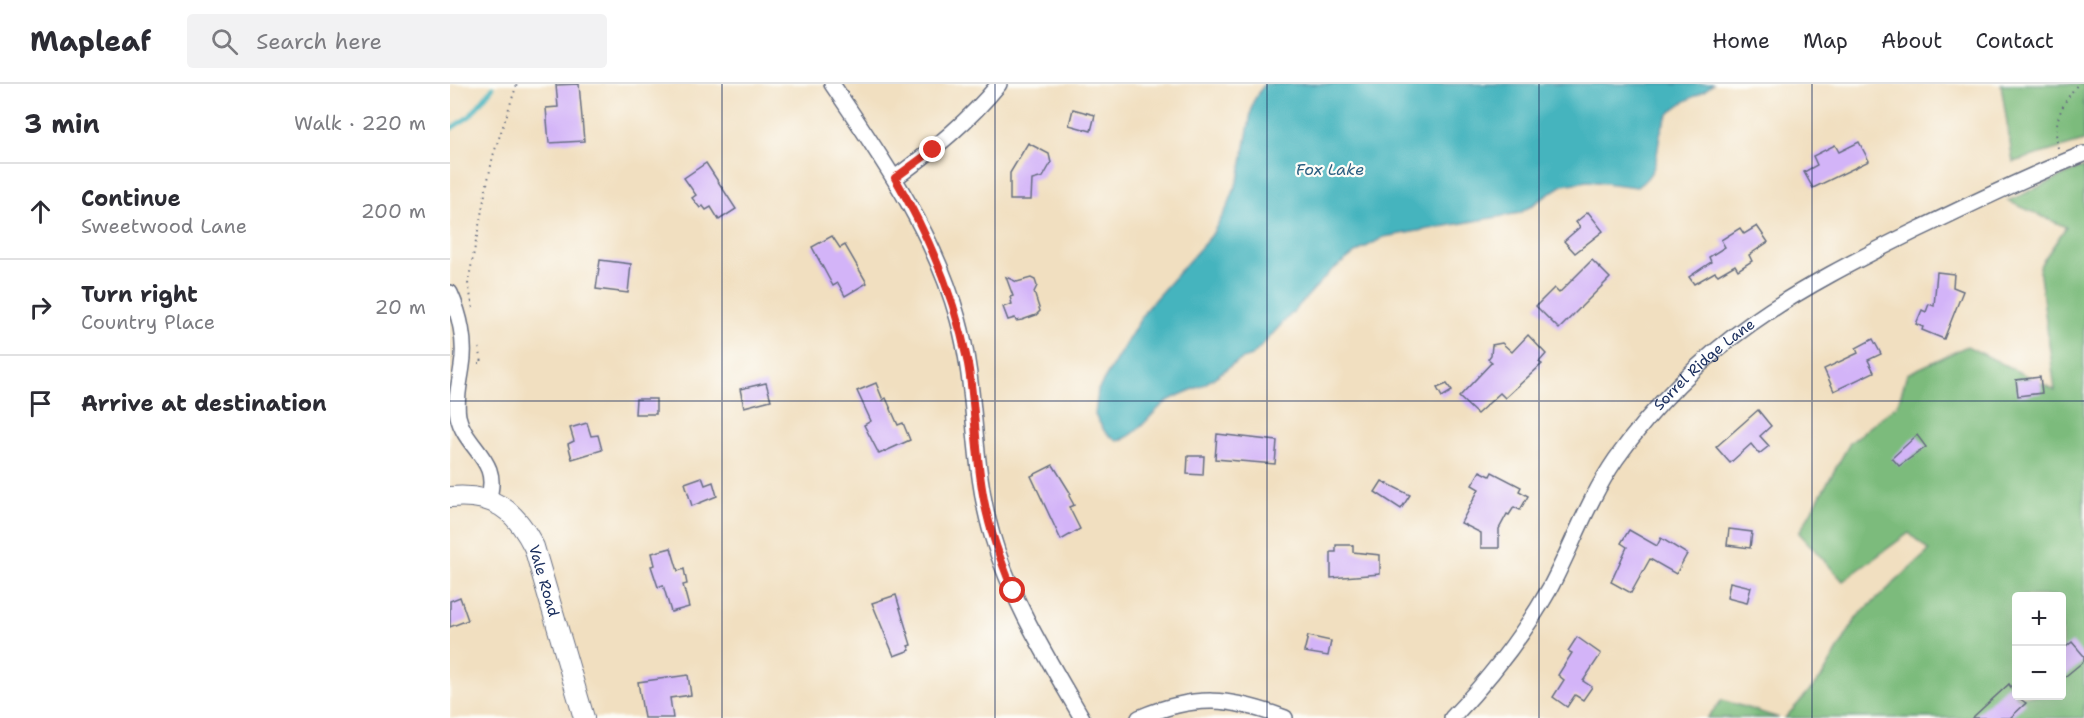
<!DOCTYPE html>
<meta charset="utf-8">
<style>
body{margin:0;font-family:"Shantell Sans",sans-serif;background:#f2f2f3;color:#2b2b33}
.controls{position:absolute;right:18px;bottom:18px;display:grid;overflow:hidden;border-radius:6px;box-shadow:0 6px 24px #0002}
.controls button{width:54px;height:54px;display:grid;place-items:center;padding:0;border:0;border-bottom:2px solid #e1e1e2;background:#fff;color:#2b2b33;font:30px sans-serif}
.stop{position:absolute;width:18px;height:18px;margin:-14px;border:4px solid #d93025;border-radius:50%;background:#fff}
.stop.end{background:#d93025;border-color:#fff;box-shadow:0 2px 6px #0008}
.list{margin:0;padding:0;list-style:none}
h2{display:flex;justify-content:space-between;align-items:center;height:78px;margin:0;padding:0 24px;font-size:26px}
h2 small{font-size:20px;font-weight:400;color:#7c7c81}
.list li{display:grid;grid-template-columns:39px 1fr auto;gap:18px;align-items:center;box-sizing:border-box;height:96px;padding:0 24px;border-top:2px solid #e1e1e2}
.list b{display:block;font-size:22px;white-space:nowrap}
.list p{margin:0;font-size:20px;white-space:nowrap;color:#7c7c81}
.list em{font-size:20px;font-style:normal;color:#7c7c81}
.icon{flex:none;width:33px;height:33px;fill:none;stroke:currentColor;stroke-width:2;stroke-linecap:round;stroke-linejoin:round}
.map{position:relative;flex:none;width:1634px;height:634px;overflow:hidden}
header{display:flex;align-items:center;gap:36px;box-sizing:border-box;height:84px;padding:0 30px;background:#fff;border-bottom:2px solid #e1e1e2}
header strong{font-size:28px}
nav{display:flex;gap:33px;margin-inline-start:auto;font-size:21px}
.search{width:420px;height:54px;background:#f2f2f3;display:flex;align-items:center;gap:15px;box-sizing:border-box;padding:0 21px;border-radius:6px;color:#7c7c81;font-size:22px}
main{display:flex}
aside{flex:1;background:#fff}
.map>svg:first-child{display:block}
.forest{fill:#7cbb7b;stroke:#4c756c;stroke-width:1.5;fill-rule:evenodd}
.water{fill:#45b4be;stroke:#30728e;stroke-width:1.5}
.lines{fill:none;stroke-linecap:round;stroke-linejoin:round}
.stream{stroke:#45b4be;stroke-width:4.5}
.building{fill:#d3b4f8}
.minor-casing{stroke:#666d80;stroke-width:18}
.major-casing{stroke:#666d80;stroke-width:22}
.path{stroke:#666d80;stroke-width:2;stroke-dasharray:1.5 4.5;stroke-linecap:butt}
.minor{stroke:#fff;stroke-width:15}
.major{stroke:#fff;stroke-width:20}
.route{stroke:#d93025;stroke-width:8}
.grid{fill:none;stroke:#1b2f5e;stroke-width:1.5;stroke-opacity:0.55}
.labels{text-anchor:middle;stroke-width:4.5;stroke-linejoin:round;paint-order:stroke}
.street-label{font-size:15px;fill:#1b2f5e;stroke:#fdfcf7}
.water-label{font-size:16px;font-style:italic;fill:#2a5e80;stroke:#fdfcf7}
</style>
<header>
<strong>Mapleaf</strong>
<div class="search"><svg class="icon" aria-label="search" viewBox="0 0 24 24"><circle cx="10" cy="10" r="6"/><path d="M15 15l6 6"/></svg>Search here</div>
<nav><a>Home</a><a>Map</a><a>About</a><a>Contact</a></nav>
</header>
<main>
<aside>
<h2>3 min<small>Walk · 220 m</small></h2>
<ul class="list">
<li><svg class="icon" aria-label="ahead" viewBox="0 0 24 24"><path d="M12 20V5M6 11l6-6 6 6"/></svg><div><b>Continue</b><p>Sweetwood Lane</p></div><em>200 m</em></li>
<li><svg class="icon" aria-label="right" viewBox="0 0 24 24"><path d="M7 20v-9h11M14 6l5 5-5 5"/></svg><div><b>Turn right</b><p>Country Place</p></div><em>20 m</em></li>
<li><svg class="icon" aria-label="arrive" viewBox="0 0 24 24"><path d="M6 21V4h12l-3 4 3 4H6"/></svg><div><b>Arrive at destination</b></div></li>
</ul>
</aside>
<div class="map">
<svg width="1634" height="634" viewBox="0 0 1634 634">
<rect width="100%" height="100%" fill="#fdfcf7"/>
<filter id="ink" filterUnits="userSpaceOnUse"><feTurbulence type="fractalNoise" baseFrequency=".0167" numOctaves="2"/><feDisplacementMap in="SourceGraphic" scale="12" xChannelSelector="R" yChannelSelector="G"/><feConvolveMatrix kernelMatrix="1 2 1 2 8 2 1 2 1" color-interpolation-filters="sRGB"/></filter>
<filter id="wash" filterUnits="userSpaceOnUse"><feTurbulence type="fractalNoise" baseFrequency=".008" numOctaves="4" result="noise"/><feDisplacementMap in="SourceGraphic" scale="24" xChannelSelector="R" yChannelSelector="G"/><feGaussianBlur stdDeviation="1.35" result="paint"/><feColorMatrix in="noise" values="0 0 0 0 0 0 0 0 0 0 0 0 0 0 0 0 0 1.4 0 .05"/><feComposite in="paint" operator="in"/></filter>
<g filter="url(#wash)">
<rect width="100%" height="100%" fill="#f1dfc0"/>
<g class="forest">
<path d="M 1551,0 L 1634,0 L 1634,57 L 1563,78 Z"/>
<path d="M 1631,84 L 1634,84 L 1634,634 L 1335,634 L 1372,593 L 1407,533 L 1479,467 L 1459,449 L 1393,497 L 1349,449 L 1400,359 L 1448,320 L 1457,290 L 1517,262 L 1605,306 L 1589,183 L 1616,143 L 1558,117 ZM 1566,512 L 1612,512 L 1612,612 L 1566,612 Z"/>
<path d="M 1272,616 L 1329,634 L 1257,634 Z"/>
</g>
<path class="water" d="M 814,0 L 1263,0 C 1250,13 1228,16 1217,33 C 1201,59 1217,82 1187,103 L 1138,97 L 1113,101 L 1070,129 L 934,153 L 905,169 L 880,188 L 802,272 C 784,276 769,292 753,301 C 741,307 726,311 715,319 C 700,330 687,353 667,357 L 655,348 L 645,331 L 648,306 L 697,224 L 761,152 L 778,122 L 790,90 L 803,18 Z"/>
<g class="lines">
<path class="stream" d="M 0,45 L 20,32 L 43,3"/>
</g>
<g id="blocks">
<g class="building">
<path d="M 129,0 L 134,57 L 99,59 L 96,24 L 108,23 L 106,1 Z"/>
<path d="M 623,25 L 645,31 L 641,47 L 619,41 Z"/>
<path d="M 1409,58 L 1419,77 L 1363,104 L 1354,88 L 1367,81 L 1363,72 L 1385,61 L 1389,68 Z"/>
<path d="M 578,59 L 599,70 L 601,79 L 593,93 L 582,96 L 581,116 L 560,116 L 560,89 Z"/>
<path d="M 256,79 L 286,125 L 269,136 L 261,123 L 256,126 L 253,122 L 250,124 L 242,114 L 246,111 L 234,94 Z"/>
<path d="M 1138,128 L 1153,147 L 1125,169 L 1114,157 L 1130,143 L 1126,138 Z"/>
<path d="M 1307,142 L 1318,158 L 1299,171 L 1302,177 L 1288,186 L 1285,181 L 1268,191 L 1265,188 L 1244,200 L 1239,193 L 1261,178 L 1259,173 L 1275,163 L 1271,156 L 1290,144 L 1294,150 Z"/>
<path d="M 382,152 L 390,164 L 395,161 L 417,199 L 395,212 L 388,199 L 383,202 L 362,163 Z"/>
<path d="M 150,176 L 181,180 L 178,209 L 146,205 Z"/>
<path d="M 1142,176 L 1160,194 L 1109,245 L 1086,222 L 1104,204 L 1109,209 Z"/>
<path d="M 1487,188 L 1504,190 L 1503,203 L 1513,207 L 1494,255 L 1472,246 L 1473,243 L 1466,240 L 1472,226 L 1476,228 L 1479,220 L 1484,222 Z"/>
<path d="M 556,193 L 567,198 L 581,194 L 585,196 L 587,202 L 584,208 L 590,227 L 586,231 L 572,236 L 566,237 L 565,234 L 558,236 L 553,223 L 562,220 L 560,213 L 563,212 Z"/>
<path d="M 1078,251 L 1096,270 L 1089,278 L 1092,280 L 1055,314 L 1050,309 L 1027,330 L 1009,313 L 1042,278 L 1038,275 L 1041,271 L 1042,261 L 1052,259 L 1062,268 Z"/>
<path d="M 1423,255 L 1431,270 L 1418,276 L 1424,288 L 1384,307 L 1374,285 L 1408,269 L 1406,264 Z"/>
<path d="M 1590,293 L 1592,309 L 1568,312 L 1566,296 Z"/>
<path d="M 316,299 L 321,316 L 294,323 L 290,305 Z"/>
<path d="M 426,299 L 433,316 L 436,314 L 448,341 L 453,339 L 460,356 L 429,370 L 414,341 L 421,337 L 407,307 Z"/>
<path d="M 997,300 L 1002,307 L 992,313 L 987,304 Z"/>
<path d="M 186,315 L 206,315 L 206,330 L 185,330 Z"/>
<path d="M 1308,326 L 1321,342 L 1310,352 L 1319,362 L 1309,370 L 1301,360 L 1280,379 L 1266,363 Z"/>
<path d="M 137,339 L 141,352 L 148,351 L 152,366 L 122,375 L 118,360 L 124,357 L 120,344 Z"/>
<path d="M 767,350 L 827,357 L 825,380 L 765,375 Z"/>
<path d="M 1467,351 L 1476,363 L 1449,382 L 1442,374 Z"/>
<path d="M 738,372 L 754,372 L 753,391 L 737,390 Z"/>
<path d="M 603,381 L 621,410 L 619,412 L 624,421 L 619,423 L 630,445 L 611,456 L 581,392 Z"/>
<path d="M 1030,387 L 1040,392 L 1042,388 L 1071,403 L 1069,407 L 1078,412 L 1070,426 L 1064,423 L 1059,431 L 1057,430 L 1049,445 L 1049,464 L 1031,464 L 1031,449 L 1011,439 L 1029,405 L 1022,401 Z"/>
<path d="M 252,393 L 255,401 L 263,398 L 267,412 L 242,422 L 235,399 Z"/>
<path d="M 932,397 L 960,411 L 951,425 L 925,408 Z"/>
<path d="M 1279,445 L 1302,448 L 1300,464 L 1277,461 Z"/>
<path d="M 1179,446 L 1207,462 L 1211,454 L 1237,470 L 1226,490 L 1200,475 L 1181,509 L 1161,498 L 1177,463 L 1171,459 Z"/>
<path d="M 886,461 L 903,461 L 903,468 L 930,471 L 930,490 L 881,494 L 881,468 L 886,468 Z"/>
<path d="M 221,464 L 228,487 L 234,485 L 237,500 L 233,501 L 239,523 L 221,528 L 213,501 L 208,503 L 201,482 L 205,481 L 202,469 Z"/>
<path d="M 1280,498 L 1301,503 L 1297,519 L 1277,514 Z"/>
<path d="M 446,511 L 461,561 L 458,562 L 460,566 L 444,572 L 422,519 Z"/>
<path d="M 10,513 L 18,536 L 0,543 L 0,517 Z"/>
<path d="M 858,552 L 881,557 L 878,572 L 854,568 Z"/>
<path d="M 1127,553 L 1151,570 L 1133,597 L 1142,603 L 1133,616 L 1125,611 L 1117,623 L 1103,613 L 1114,596 L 1108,591 L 1122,569 L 1118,567 Z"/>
<path d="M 1622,558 L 1634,572 L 1634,577 L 1611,596 L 1611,567 Z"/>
<path d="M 238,591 L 241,611 L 220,614 L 223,634 L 194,634 L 188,598 Z"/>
<path d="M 1559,600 L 1566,612 L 1576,619 L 1560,634 L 1522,634 Z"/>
</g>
</g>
</g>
<g filter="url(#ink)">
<use href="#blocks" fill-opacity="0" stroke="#666d80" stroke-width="1.5"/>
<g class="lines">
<g class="minor-casing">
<g id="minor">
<path d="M 382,0 C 432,74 484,148 508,235 C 528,306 521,381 542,451 C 561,516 598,575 632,634"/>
<path d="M 445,94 C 483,66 519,37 549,0"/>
<path d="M 0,209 C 10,231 16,258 12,282 C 10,298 5,315 8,332 C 15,365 52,376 38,415"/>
<path d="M 689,634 C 745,610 780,613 835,634"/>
<path id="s1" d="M 1002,634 C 1040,594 1073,552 1100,504 C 1122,462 1139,414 1166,375 C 1250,257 1343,207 1469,145 C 1524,119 1577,92 1634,70"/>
</g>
</g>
<g class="major-casing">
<g id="major">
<path id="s2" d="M 0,413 C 43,409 65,425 84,463 L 134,634"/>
</g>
</g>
<g class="path">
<path d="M 1608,64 C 1602,39 1612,19 1628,0"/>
<path d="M 23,224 L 18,199 L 36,105 L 43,72 L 67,0"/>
<path d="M 28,279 L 32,279 L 29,262"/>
</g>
<use href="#minor" class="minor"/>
<use href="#major" class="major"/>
</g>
</g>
<g class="lines" filter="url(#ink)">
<path class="route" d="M 483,66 L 445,94 C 479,152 505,214 518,280 C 526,325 525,371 534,416 C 540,448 551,477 563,507"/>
</g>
<path class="grid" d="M 272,0 L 272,634M 545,0 L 545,634M 817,0 L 817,634M 1089,0 L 1089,634M 1362,0 L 1362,634M 0,317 L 1634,317"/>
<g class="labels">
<g class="street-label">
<text dy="5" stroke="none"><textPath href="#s1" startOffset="438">Sorrel Ridge Lane</textPath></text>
<text dy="5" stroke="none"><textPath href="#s2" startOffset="141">Vale Road</textPath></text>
</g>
<g class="water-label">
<text x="880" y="91">Fox Lake</text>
</g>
</g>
</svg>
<div class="controls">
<button>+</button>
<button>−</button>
</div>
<div class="stop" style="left:563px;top:507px"></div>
<div class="stop end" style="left:483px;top:66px"></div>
</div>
</main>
